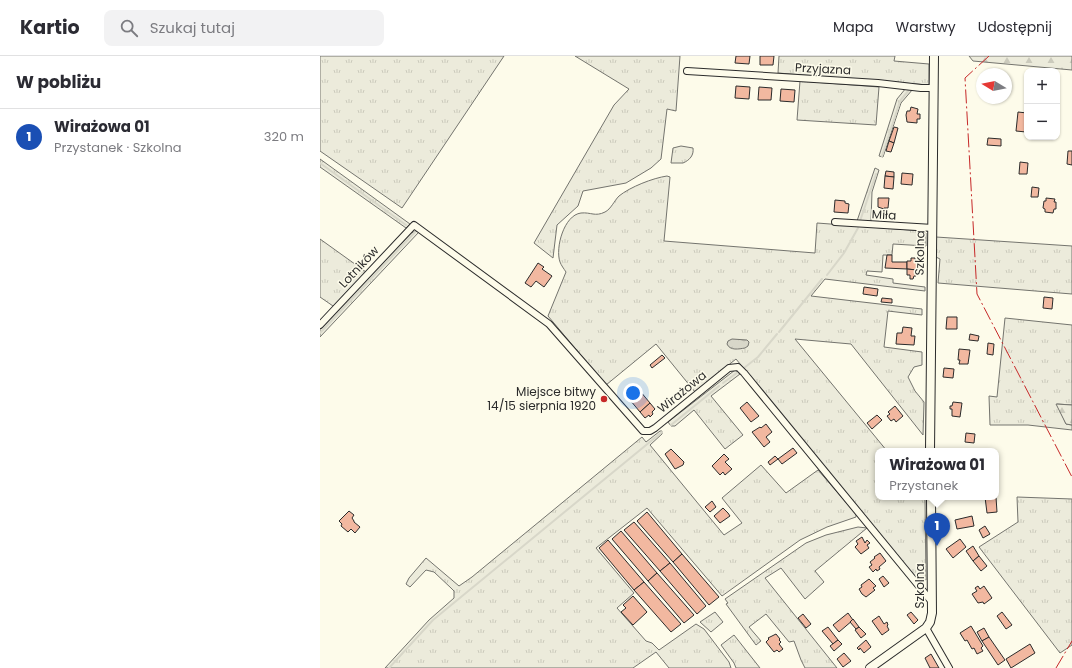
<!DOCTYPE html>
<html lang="pl">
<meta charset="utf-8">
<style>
body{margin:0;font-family:Poppins,sans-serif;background:#f2f2f3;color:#2b2b33}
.controls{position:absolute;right:12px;top:12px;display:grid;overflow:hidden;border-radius:8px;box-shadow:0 1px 3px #0004}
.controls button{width:36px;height:36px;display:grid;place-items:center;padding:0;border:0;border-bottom:1px solid #e1e1e2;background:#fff;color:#2b2b33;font:20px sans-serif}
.compass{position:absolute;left:656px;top:12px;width:36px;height:36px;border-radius:50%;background:#fff;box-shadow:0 1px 3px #0004;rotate:280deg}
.you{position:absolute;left:313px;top:337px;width:14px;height:14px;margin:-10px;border:3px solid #fff;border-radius:50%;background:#1a73e8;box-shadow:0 0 0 6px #1a73e833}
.badge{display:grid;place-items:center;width:26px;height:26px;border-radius:50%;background:#1a73e8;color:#fff;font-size:13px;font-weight:700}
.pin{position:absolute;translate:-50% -33px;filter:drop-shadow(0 1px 2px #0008)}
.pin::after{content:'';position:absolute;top:21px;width:14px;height:12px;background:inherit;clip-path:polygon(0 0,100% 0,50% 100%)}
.popup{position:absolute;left:555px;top:392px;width:124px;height:52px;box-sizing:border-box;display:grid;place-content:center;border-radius:8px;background:#fff;filter:drop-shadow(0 1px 3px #0005);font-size:13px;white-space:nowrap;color:#7c7c81}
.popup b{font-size:15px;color:#2b2b33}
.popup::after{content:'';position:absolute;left:50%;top:100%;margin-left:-8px;border:8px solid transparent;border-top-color:#fff}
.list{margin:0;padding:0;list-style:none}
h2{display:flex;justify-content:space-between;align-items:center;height:52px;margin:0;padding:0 16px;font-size:17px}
h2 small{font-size:13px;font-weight:400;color:#7c7c81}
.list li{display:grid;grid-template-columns:26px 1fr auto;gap:12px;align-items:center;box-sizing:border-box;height:56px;padding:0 16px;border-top:1px solid #e1e1e2}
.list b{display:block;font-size:15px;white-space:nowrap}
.list p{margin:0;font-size:13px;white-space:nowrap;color:#7c7c81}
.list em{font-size:13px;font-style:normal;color:#7c7c81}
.icon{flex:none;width:22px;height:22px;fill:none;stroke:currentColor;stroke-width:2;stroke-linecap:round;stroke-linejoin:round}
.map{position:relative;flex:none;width:752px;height:612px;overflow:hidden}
header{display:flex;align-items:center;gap:24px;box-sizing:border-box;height:56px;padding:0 20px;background:#fff;border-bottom:1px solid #e1e1e2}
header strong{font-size:19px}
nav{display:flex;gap:22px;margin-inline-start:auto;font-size:14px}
.search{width:280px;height:36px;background:#f2f2f3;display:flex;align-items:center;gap:10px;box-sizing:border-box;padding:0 14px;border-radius:8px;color:#7c7c81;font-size:15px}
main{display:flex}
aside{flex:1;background:#fff}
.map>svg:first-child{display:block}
.grass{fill:url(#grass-tufts);stroke:#74746e}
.forest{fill:url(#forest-firs);stroke:#74746e}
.water{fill:url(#water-ripples);stroke:#74746e}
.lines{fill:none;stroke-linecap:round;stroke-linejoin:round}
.stream{stroke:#d8d7c9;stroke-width:2}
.building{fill:#f2b8a0;stroke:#2b2b2b}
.minor-casing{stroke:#2b2b2b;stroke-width:8}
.tertiary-casing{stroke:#2b2b2b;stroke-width:10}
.minor{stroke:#fdfbea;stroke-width:6}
.tertiary{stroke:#fdfbea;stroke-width:8}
.power{stroke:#c62828;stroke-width:1;stroke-dasharray:14 3 2 3;stroke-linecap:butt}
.poi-dot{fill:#c62828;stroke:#fdfbea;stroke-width:1.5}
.labels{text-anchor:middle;stroke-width:3;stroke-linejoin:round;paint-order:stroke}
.street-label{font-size:12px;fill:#2b2b2b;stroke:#fdfbea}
.poi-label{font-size:12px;fill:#2b2b2b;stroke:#fdfbea;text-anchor:end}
</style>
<header>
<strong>Kartio</strong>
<div class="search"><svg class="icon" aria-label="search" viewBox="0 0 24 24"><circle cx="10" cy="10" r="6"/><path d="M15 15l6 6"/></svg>Szukaj tutaj</div>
<nav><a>Mapa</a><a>Warstwy</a><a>Udostępnij</a></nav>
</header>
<main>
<aside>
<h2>W pobliżu<small></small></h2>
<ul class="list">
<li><span class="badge" style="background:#1a4fb4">1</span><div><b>Wirażowa 01</b><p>Przystanek · Szkolna</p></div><em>320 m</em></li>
</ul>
</aside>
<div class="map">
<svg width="752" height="612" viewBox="0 0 752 612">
<defs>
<pattern id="grass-tufts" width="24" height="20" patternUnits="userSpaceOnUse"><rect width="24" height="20" fill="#ecebdb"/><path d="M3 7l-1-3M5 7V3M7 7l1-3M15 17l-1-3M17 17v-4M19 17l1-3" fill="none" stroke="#cbcabc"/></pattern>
<pattern id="forest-firs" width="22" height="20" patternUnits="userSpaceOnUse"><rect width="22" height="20" fill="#ecebdb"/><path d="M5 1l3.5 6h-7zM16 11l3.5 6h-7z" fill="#cbcabc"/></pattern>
<pattern id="water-ripples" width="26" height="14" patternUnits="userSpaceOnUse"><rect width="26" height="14" fill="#d8d7c9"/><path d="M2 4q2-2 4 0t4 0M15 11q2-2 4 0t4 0" fill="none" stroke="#bab9ad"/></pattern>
</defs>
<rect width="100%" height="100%" fill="#fdfbea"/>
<g class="grass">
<path d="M 0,0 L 184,0 L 82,152 L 0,95 Z"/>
<path d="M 255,0 L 360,0 L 356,55 L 347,53 L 341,103 L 331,112 L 306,127 L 263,135 L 258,150 L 237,169 L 233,202 L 214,187 L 294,49 L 309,33 Z"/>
<path d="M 459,0 L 575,0 L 574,5 L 609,8 L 609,29 L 458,17 Z"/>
<path d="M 480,25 L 559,31 L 556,69 L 477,64 Z"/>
<path d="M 586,32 L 593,33 L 581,47 L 563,101 L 559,100 L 577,43 Z"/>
<path d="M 361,90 L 373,92 C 374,99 370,104 363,107 L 351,107 L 353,92 Z"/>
<path d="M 0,103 L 90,168 L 86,172 L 0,111 Z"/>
<path d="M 555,112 L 559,114 L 552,136 L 551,165 L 537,165 Z"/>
<path d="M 347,120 L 350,121 L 344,185 L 495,197 L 497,167 L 603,175 L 606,177 L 606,190 L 573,188 L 572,199 L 563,199 L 562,216 L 547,215 L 546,219 L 573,223 L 573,227 L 605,231 L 605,235 L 505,223 L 491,240 L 602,253 L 602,259 L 568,255 L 564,291 L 602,296 L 602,309 L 594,311 L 588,321 L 595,335 L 604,346 L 603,379 L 531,288 L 475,283 L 567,395 L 558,395 L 558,441 L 605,441 L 606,524 L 596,523 L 416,303 L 375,336 L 336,288 L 286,329 L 228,260 L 246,216 C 244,213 241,209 240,206 C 235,192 244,159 261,157 C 271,156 275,161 285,156 C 291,153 294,145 299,140 C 310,131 333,122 347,120 Z"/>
<path d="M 96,175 L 99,176 L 0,281 L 0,272 L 91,177 Z"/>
<path d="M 616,181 L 752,190 L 752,238 L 618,227 L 620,203 L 616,201 Z"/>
<path d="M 0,183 L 46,216 L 13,250 L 0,241 Z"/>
<path d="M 685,262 L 752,269 L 752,349 L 737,348 L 746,368 L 752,369 L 752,374 L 708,369 L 670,369 L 669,340 L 677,341 Z"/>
<path d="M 415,314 L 420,318 L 391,340 L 423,379 L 405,393 L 374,354 L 355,370 L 351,370 L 348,366 Z"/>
<path d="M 340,375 L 342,375 L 342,378 L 330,389 L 404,479 L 422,467 L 402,442 L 441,409 L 466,437 L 498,414 L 536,458 L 536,461 L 507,471 L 480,484 L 402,540 L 327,452 L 276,492 L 314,537 L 297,552 L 326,585 L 332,587 L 339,594 L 376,568 L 384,573 L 409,606 L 411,612 L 349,612 L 336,596 L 313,612 L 65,612 L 109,564 L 134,542 L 134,535 L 131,532 L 114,516 L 106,514 L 90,531 L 86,528 L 89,522 L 106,502 L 139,530 L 152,521 L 322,381 L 326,386 Z"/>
<path d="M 697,441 L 752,443 L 752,589 L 740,597 L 659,491 L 698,466 Z"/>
<path d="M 538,471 L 547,472 L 495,515 L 504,526 L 485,543 L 461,512 L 445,522 L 517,612 L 485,612 L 481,604 L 474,585 L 469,586 L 446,558 L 429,571 L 441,585 L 436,589 L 406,548 L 408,547 L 405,543 L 486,487 L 506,479 Z"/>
<path d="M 395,556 L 403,566 L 391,576 L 380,566 Z"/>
<path d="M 414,579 L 440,612 L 416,612 L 414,607 L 401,589 Z"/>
</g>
<g class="forest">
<path d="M 649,0 L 752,0 L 752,14 L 653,5 Z"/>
<path d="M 736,348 L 752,349 L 752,369 L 746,368 Z"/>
</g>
<path class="water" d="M 412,283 L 427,284 L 429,286 L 428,290 L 425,292 C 419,293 410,295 407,288 L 408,285 Z"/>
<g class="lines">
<g class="stream">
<path d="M 593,28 L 594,26"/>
<path d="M 562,100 L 580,45 L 589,34"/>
<path d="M 0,107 L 86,169"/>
<path d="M 540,165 L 556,118"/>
<path d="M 507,219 L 524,197 L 538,172"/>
<path d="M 459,276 L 502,223"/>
<path d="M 0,277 L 95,176"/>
<path d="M 424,312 L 438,301 L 457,278"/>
<path d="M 403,327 L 418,316"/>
<path d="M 351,369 L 399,330"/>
<path d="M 69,612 L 113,564 L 342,376"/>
</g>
</g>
<g class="building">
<path d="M 416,0 L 430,0 L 429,8 L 415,7 Z"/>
<path d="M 440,0 L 454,0 L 453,9 L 440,9 Z"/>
<path d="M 416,30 L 430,31 L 429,43 L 415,42 Z"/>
<path d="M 439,31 L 452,32 L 451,44 L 438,44 Z"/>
<path d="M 461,33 L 475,34 L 474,46 L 460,45 Z"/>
<path d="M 591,51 L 598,53 L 597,58 L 600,58 L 600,63 L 597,63 L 597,67 L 587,66 L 586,59 L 587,55 L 590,55 Z"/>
<path d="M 698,56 L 707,57 L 706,76 L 696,75 Z"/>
<path d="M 574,71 L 578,72 L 574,87 L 569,85 Z"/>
<path d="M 668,82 L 681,83 L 681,90 L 667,89 Z"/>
<path d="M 569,85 L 574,87 L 571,96 L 566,95 Z"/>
<path d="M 748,95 L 752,95 L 752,109 L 747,108 Z"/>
<path d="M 700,106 L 708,107 L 707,118 L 699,118 Z"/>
<path d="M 566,115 L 574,116 L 574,121 L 565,120 Z"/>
<path d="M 582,117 L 593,118 L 592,129 L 581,128 Z"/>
<path d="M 565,120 L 574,121 L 573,133 L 564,132 Z"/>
<path d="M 712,131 L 719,132 L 718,141 L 711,141 Z"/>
<path d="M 558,142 L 569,142 L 568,152 L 564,152 L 564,153 L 558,151 Z"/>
<path d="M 726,142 L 735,143 L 734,146 L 736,146 L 736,153 L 734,153 L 733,157 L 725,156 L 725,153 L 723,152 L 724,145 L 726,145 Z"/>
<path d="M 515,144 L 525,145 L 525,147 L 529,148 L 528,157 L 514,156 Z"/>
<path d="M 567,199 L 572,199 L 572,206 L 587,206 L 587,213 L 565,212 Z"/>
<path d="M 591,202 L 595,202 L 595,205 L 598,205 L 597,214 L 587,213 L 587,205 L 591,205 Z"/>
<path d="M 218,207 L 224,211 L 222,213 L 232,220 L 224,231 L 216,225 L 211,231 L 205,227 Z"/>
<path d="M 587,213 L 597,214 L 596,220 L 594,220 L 593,223 L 590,223 L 590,219 L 587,219 Z"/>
<path d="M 544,231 L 558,233 L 557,240 L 543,238 Z"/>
<path d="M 724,241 L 733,242 L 732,253 L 723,252 Z"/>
<path d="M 562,242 L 572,243 L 572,247 L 561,246 Z"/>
<path d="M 627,261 L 637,261 L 637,273 L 626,273 Z"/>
<path d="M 583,271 L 592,272 L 591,280 L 595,280 L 594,289 L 576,288 L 577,277 L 582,277 Z"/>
<path d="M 650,278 L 659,280 L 658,285 L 649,284 Z"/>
<path d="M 668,287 L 674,288 L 673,299 L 667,298 Z"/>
<path d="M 639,293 L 650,294 L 648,308 L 639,308 L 640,304 L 638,304 Z"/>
<path d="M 342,299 L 345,302 L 332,312 L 330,309 Z"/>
<path d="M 624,312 L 634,313 L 633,322 L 623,321 Z"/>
<path d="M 320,335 L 330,347 L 320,356 L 310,344 Z"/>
<path d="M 427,346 L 439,360 L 431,366 L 420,352 Z"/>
<path d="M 633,346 L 642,347 L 640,361 L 632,360 L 632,353 L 630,353 L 630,350 L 632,350 Z"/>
<path d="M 330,347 L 335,353 L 332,356 L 333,358 L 330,361 L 329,359 L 325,362 L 320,356 Z"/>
<path d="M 575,350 L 583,360 L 576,366 L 574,363 L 571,365 L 567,360 L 570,358 L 568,356 Z"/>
<path d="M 557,359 L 562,364 L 552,373 L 547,367 Z"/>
<path d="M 446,368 L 452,376 L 446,381 L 450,386 L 444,391 L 432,376 L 440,371 L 441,372 Z"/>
<path d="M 646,377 L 655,378 L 654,387 L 645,386 Z"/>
<path d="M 473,392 L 477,397 L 462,408 L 458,403 Z"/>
<path d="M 351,393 L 364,406 L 363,409 L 355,413 L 345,398 Z"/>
<path d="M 404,398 L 409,403 L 405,406 L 412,413 L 405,419 L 403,416 L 400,419 L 392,410 Z"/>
<path d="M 455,400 L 458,403 L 450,409 L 448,406 Z"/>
<path d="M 665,441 L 676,441 L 677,456 L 667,457 Z"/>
<path d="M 392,445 L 396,451 L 390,456 L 385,451 Z"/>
<path d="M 403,452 L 408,457 L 410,460 L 400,467 L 394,460 Z"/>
<path d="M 29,455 L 34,459 L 32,462 L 34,465 L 34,466 L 40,471 L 35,477 L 31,473 L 28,476 L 21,470 L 22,468 L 19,465 Z"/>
<path d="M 327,456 L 362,498 L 353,506 L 317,465 Z"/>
<path d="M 652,460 L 654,470 L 637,473 L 635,464 Z"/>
<path d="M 314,466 L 350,507 L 340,515 L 304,474 Z"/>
<path d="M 665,470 L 670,478 L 663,482 L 659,474 Z"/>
<path d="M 301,475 L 337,517 L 328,525 L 292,483 Z"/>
<path d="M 542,481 L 545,487 L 547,484 L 550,487 L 547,489 L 549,492 L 541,498 L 535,491 L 538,488 L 536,485 Z"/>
<path d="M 640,483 L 646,491 L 633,502 L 626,493 Z"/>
<path d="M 288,484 L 324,526 L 314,534 L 279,492 Z"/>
<path d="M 653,490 L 659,500 L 653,505 L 646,495 Z"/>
<path d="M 560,497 L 566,505 L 559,511 L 560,513 L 557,515 L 556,513 L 553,516 L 549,511 L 552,509 L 550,506 L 555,502 L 554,501 Z"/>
<path d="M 362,498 L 399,541 L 389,549 L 353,506 Z"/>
<path d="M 659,500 L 667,510 L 661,515 L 653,505 Z"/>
<path d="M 350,507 L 386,550 L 377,558 L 340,515 Z"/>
<path d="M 337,517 L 374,559 L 364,567 L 328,525 Z"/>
<path d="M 563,520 L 569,527 L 564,531 L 559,523 Z"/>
<path d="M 549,523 L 556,530 L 553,532 L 555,534 L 546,541 L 542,538 L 539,533 L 542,531 L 541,529 Z"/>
<path d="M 324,526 L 361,568 L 351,576 L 314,534 Z"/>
<path d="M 658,530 L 660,533 L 664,530 L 672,542 L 664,548 L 663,546 L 658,547 L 652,538 L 657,535 L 655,532 Z"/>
<path d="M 313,540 L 327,556 L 313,569 L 301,556 L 306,552 L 303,549 Z"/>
<path d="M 591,556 L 598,564 L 594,568 L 587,559 Z"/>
<path d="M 682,556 L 692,569 L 686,573 L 677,560 Z"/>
<path d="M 528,557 L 533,564 L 519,576 L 513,569 Z"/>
<path d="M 483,558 L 491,568 L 486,572 L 478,562 Z"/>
<path d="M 559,560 L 564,568 L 567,566 L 568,569 L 567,570 L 569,574 L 562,579 L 552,565 Z"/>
<path d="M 533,563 L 539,571 L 536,573 L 530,566 Z"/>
<path d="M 651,570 L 663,590 L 661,592 L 663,595 L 657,598 L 654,592 L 652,593 L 647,584 L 645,585 L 640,577 Z"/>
<path d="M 508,571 L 518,584 L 513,588 L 502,575 Z"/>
<path d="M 539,571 L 546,578 L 541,582 L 535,574 Z"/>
<path d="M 664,572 L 669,581 L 662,585 L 657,576 Z"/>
<path d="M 456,578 L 460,583 L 459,584 L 461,586 L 459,588 L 463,593 L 459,596 L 457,594 L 454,596 L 446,586 L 449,583 L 448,582 Z"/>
<path d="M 669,581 L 685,604 L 678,609 L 662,585 Z"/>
<path d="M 518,584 L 522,588 L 514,595 L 510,590 Z"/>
<path d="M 546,584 L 551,591 L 544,597 L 540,592 L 539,594 L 537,592 Z"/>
<path d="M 710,588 L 715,597 L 691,612 L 686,603 Z"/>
<path d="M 524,597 L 531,605 L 523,611 L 517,603 Z"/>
<path d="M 611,598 L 619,612 L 610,612 L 605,602 Z"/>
</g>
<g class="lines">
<g class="minor-casing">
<g id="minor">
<path d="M 367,15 L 558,27 L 601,32 L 614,32"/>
<path d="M 515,166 L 613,172"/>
<path d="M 0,269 L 94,169 L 229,268 L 323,375 L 330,375 L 335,372 L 409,312 L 418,311 L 424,317 L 612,546"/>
<path d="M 606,572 L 629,612"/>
</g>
</g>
<g class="tertiary-casing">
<g id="tertiary">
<path d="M 610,395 L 614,0"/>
<path d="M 550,612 L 606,572 L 610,566 L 612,557 L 611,441"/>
</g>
</g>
<use href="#minor" class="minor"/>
<use href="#tertiary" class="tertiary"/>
<g class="power">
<path d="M 669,0 L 645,22 L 657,238 L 752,421"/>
<path d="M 736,612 L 752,585"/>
</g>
</g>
<circle class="poi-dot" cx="284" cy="343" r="4"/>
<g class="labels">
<g class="street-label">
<text transform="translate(503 13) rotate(3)" y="4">Przyjazna</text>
<text transform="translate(564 159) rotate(3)" y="4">Miła</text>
<text transform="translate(600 197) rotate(-89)" y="4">Szkolna</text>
<text transform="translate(39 211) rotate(-47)" y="4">Lotników</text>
<text transform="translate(362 336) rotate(-39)" y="4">Wirażowa</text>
<text transform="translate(600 530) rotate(-90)" y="4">Szkolna</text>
</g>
<g class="poi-label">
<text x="276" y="340">Miejsce bitwy<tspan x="276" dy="14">14/15 sierpnia 1920</tspan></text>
</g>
</g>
</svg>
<div class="controls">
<button>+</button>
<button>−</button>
</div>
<svg class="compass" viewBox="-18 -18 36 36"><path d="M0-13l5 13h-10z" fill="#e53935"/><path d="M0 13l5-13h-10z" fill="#7c7c81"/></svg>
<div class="you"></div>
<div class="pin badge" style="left:617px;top:490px;background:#1a4fb4">1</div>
<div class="popup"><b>Wirażowa 01</b>Przystanek</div>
</div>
</main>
